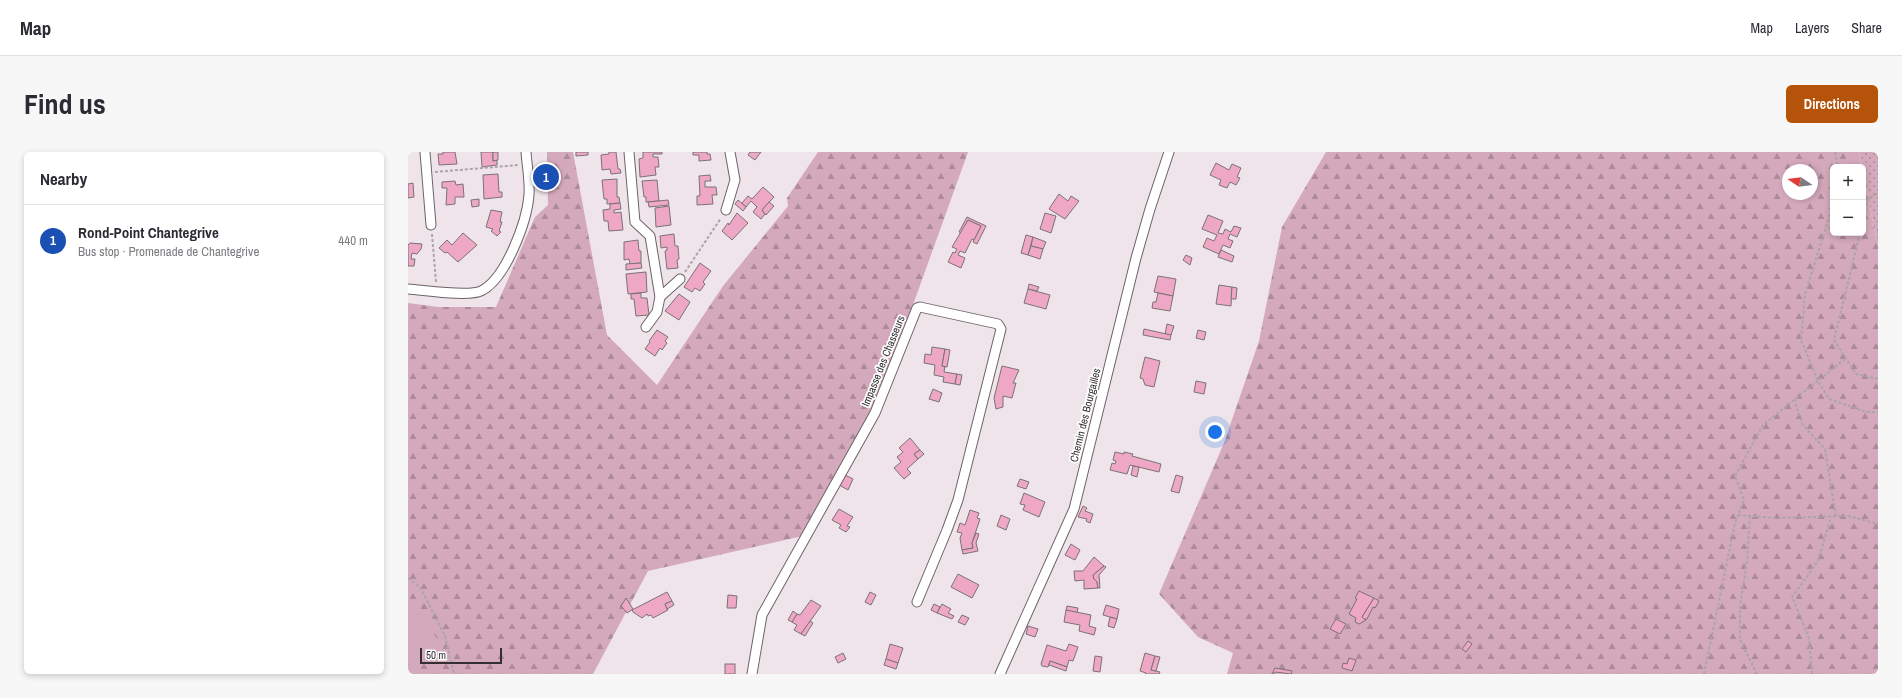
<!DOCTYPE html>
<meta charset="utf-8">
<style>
body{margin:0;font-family:"Archivo Narrow",sans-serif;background:#f7f7f7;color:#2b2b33}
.controls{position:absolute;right:12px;top:12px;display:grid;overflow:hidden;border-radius:6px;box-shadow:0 2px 6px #0003}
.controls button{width:36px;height:36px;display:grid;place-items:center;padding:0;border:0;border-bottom:1px solid #e1e1e2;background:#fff;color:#2b2b33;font:20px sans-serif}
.compass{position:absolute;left:1374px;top:12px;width:36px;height:36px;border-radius:50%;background:#fff;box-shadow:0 2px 6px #0003;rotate:283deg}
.scale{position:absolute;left:12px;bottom:10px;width:82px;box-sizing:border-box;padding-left:4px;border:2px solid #343032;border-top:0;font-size:11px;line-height:14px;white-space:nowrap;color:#343032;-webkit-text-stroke:3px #fff;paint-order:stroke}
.you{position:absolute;left:807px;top:280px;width:14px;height:14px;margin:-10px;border:3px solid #fff;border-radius:50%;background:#1a73e8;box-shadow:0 0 0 6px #1a73e833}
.badge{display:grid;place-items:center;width:26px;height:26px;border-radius:50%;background:#b45309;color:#fff;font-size:13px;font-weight:700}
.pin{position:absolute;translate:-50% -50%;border:2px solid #fff;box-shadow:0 1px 4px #0006}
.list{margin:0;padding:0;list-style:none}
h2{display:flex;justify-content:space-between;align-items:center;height:52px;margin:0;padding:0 16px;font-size:17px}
h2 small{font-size:13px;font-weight:400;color:#7c7c81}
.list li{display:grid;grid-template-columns:26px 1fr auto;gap:12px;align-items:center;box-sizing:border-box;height:72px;padding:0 16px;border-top:1px solid #e1e1e2}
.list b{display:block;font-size:15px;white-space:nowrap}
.list p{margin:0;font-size:13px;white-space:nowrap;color:#7c7c81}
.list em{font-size:13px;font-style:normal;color:#7c7c81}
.map{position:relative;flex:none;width:1470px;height:522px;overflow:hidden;border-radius:6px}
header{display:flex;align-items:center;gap:24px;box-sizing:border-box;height:56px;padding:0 20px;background:#fff;border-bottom:1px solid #e1e1e2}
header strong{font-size:19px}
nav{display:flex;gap:22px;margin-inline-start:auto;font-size:14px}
.intro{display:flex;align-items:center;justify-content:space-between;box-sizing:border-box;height:96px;padding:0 24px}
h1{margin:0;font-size:28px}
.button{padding:10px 18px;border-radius:6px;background:#b45309;color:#fff;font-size:14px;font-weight:700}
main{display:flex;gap:24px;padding:0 24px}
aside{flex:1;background:#fff;border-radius:6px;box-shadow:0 2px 6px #0003}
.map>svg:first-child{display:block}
.green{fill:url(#green-dots)}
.forest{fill:url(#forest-firs);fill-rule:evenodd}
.pitch{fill:#d4a9bb}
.building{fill:#eea8c6;stroke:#7b7275}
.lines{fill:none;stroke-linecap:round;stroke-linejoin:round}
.minor-casing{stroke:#6d6467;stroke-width:11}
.path{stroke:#aca4a8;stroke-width:2;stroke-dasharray:3 2;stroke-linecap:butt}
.minor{stroke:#fff;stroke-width:9}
.labels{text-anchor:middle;stroke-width:3.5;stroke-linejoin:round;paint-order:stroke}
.street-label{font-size:11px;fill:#343032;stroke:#fff}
</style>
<header>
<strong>Map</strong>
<nav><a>Map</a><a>Layers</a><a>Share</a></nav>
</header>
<div class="intro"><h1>Find us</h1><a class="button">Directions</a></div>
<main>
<aside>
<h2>Nearby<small></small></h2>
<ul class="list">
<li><span class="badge" style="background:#1a4fb4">1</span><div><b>Rond-Point Chantegrive</b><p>Bus stop · Promenade de Chantegrive</p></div><em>440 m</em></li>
</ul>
</aside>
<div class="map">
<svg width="1470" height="522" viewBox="0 0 1470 522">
<defs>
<pattern id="green-dots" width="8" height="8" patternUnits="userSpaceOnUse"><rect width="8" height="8" fill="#d4a9bb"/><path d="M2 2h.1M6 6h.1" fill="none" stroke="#ad8a99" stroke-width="1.8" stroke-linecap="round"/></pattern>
<pattern id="forest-firs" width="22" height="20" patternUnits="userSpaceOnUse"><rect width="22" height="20" fill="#d4a9bb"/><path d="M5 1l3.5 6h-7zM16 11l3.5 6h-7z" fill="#ad8a99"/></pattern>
</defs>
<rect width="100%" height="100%" fill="#efe4e9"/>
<path class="green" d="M 1451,0 L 1470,0 L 1470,95 Z"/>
<g class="forest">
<path d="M 139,0 L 165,0 L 199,183 L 249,233 L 315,134 L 380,54 L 379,46 L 410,0 L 560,0 L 478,228 L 399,383 L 240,419 L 185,522 L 0,522 L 0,151 L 30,155 L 88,155 L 127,65 L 140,53 Z"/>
<path d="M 918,0 L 1451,0 L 1454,15 L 1425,15 L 1425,81 L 1455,81 L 1455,21 L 1470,95 L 1470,522 L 819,522 L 825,501 L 790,485 L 751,442 L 816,291 L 851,189 L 874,75 ZM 1380,18 L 1404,18 L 1404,42 L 1380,42 Z"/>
</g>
<path class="pitch" d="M 0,450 L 34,492 L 7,514 L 0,505 Z"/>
<g class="building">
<path d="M 35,0 L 47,0 L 49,12 L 31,13 L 30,2 L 35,2 Z"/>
<path d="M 73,0 L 85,0 L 85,9 L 89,8 L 89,13 L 74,15 Z"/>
<path d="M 85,0 L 90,0 L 90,8 L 85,9 Z"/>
<path d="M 168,0 L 180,0 L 180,3 L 168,4 Z"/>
<path d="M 201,0 L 208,0 L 210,17 L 212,17 L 213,21 L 203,22 L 202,17 L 194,18 L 193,3 L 201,2 Z"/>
<path d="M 235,0 L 254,0 L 254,2 L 245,2 L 245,5 L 250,5 L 251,15 L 247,15 L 248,23 L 232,25 L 231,7 L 235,6 Z"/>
<path d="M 285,0 L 299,0 L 299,2 L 302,2 L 303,8 L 291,9 L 291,3 L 285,3 Z"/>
<path d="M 342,0 L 353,0 L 347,8 L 340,3 Z"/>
<path d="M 808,11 L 821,18 L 824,12 L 833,16 L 829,25 L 832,26 L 828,33 L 822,30 L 819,36 L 811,33 L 813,28 L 802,23 Z"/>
<path d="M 90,22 L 91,40 L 94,40 L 94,45 L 76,47 L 75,23 Z"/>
<path d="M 302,23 L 303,29 L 297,29 L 297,35 L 308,35 L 309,43 L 304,43 L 305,52 L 289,53 L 289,44 L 292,44 L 291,24 Z"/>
<path d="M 209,27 L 209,45 L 211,45 L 212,51 L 199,52 L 199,47 L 196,47 L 194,28 Z"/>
<path d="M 249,28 L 251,49 L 238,50 L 238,45 L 236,45 L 234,29 Z"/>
<path d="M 47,29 L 48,33 L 55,32 L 56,45 L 47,45 L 47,52 L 38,53 L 39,36 L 34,36 L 34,30 Z"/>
<path d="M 5,31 L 6,45 L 0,46 L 0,32 Z"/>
<path d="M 355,35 L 366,45 L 354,58 L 357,62 L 353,67 L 345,60 L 349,55 L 343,49 L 338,55 L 334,51 L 340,44 L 344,47 Z"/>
<path d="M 651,42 L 660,49 L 663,44 L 671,49 L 657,67 L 641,57 Z"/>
<path d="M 71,47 L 71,54 L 64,55 L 63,48 Z"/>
<path d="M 260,48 L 261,53 L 241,55 L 240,50 Z"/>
<path d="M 330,48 L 338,55 L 335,59 L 327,52 Z"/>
<path d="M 361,50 L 366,54 L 358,63 L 354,58 Z"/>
<path d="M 212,51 L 213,57 L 206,58 L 206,61 L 213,60 L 215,78 L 201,79 L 200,69 L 196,69 L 195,58 L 202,57 L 202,52 Z"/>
<path d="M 261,54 L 263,73 L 248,75 L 247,56 Z"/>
<path d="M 83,58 L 94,60 L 92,70 L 94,70 L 91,79 L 93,80 L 89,84 L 83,79 L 85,77 L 78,75 Z"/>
<path d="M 329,61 L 340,71 L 324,88 L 314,79 L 320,71 L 321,73 Z"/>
<path d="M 637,61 L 648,64 L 643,81 L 632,77 Z"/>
<path d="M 800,63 L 815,69 L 810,81 L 815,82 L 817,77 L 823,80 L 826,74 L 833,76 L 829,85 L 822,82 L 820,87 L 825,89 L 822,96 L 815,93 L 811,102 L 795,95 L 799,86 L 806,89 L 809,83 L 794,77 Z"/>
<path d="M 559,65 L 578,74 L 569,92 L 565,90 L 573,74 L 560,68 L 554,81 L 551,80 Z"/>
<path d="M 560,68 L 573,74 L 566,88 L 564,87 L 557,101 L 552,99 L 550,103 L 557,106 L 553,116 L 540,110 L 545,100 L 547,101 L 549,97 L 544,95 Z"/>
<path d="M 55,81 L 69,93 L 50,110 L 39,100 L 37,101 L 31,96 L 39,88 L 44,93 Z"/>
<path d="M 266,82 L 267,94 L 270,94 L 271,107 L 269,108 L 270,116 L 259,117 L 257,99 L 259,98 L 259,95 L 253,96 L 252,84 Z"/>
<path d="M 618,83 L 625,85 L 620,103 L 613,101 Z"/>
<path d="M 625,85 L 638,90 L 635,97 L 623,94 Z"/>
<path d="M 230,88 L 231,99 L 233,99 L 233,111 L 222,112 L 221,107 L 216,108 L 216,90 Z"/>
<path d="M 2,91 L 14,92 L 13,97 L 9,102 L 4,101 L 3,107 L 7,107 L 6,114 L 0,114 L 0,93 Z"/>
<path d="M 623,94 L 635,97 L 632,107 L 620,103 Z"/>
<path d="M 813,98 L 826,104 L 824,110 L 810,105 Z"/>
<path d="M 778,103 L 784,106 L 782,113 L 775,108 Z"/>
<path d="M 233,111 L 234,116 L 218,118 L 218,112 Z"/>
<path d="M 292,111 L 303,119 L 295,130 L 297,132 L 292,139 L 287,136 L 284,140 L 276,135 Z"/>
<path d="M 238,120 L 239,140 L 220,142 L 218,122 Z"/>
<path d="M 750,124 L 768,127 L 765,144 L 746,140 Z"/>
<path d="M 621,132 L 631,135 L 629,139 L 620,137 Z"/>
<path d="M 811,133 L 824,135 L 823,154 L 808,152 Z"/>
<path d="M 824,135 L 829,136 L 828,147 L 823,147 Z"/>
<path d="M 620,137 L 642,143 L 638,157 L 616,151 Z"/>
<path d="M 233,141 L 233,146 L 239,146 L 241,163 L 228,164 L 226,147 L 223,147 L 223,142 Z"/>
<path d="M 750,141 L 765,144 L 762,159 L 744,156 L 745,150 L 748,150 Z"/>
<path d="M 271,142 L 282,150 L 271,168 L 257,159 Z"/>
<path d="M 759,172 L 766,174 L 763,183 L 757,182 Z"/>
<path d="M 736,177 L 763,183 L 762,188 L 735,183 Z"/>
<path d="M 249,178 L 260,185 L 257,189 L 259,191 L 254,198 L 252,196 L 247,204 L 237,197 L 242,190 L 241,189 Z"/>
<path d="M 790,178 L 798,180 L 796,188 L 788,186 Z"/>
<path d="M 524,195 L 537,197 L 534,214 L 537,214 L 536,220 L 549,222 L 547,232 L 535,230 L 536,225 L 526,223 L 527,213 L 516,211 L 517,202 L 523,203 Z"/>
<path d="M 537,197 L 542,198 L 539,215 L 534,214 Z"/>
<path d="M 737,205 L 752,209 L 746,235 L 737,233 L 735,227 L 732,226 Z"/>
<path d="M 594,214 L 611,218 L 605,231 L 608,231 L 604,246 L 595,244 L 595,255 L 588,257 L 586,246 Z"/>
<path d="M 549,222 L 554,223 L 552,233 L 547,232 Z"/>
<path d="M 788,229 L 798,231 L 796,242 L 786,240 Z"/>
<path d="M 525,237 L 534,241 L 531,250 L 521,247 Z"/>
<path d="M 502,286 L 512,298 L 506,302 L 510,307 L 499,317 L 503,321 L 496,327 L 486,316 L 493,310 L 489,305 L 495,300 L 491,296 Z"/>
<path d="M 512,298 L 516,302 L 510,307 L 506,302 Z"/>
<path d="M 707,300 L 716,302 L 716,300 L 725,302 L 724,304 L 753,312 L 751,320 L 722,313 L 719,322 L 702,318 L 704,311 L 707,312 L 708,309 L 705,308 Z"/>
<path d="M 725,314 L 731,315 L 729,325 L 723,323 Z"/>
<path d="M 437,323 L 445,327 L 440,338 L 431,333 Z"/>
<path d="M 768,323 L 775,325 L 771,341 L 763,339 Z"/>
<path d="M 612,327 L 621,330 L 618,337 L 609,334 Z"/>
<path d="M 616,341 L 637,350 L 631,365 L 615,358 L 617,353 L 612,352 Z"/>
<path d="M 675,354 L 679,356 L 677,359 L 685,362 L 682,371 L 678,369 L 679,367 L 670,365 Z"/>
<path d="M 431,357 L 445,365 L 439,374 L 442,375 L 438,380 L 431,376 L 433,373 L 424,368 Z"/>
<path d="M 562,358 L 571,361 L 569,366 L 572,367 L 564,391 L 565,396 L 554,398 L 552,386 L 554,381 L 549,380 L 552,371 L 557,373 Z"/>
<path d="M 593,363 L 602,367 L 598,378 L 589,374 Z"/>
<path d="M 568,381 L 571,382 L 568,391 L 570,399 L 555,402 L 554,398 L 565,396 L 564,391 Z"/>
<path d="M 663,392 L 672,398 L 667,408 L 657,403 Z"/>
<path d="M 686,405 L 696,414 L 685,423 L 686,427 L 689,430 L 690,436 L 676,437 L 676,428 L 667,429 L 666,419 L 675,419 Z"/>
<path d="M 696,414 L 698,415 L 691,423 L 692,436 L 690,436 L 689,430 L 686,427 L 685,423 Z"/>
<path d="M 550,422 L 571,433 L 564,446 L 543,435 Z"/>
<path d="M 951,439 L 966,446 L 954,465 L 958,468 L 951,472 L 947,470 L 948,466 L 941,462 L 949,447 L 947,446 Z"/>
<path d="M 259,440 L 264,449 L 257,452 L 260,458 L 245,466 L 243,463 L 240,464 L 239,462 L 234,466 L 225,460 L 224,458 Z"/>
<path d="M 462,440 L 468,443 L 463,453 L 457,450 Z"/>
<path d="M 320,443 L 329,444 L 328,456 L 319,456 Z"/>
<path d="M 218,446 L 225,457 L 219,461 L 213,454 Z"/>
<path d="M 966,446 L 971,449 L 967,456 L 965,455 L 959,467 L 956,467 L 954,465 Z"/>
<path d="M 403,448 L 413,454 L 393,482 L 386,478 L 389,473 L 384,470 L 389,462 L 392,463 Z"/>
<path d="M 264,449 L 266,453 L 259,457 L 257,452 Z"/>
<path d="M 526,452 L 532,455 L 529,461 L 523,458 Z"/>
<path d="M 534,452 L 543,457 L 540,461 L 546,464 L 544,467 L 529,461 Z"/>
<path d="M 698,453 L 711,457 L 709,467 L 695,463 Z"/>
<path d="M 659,454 L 670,456 L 669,461 L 658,458 Z"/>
<path d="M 658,458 L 683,463 L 681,474 L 688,476 L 686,483 L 671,479 L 672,473 L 656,470 Z"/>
<path d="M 385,459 L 389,462 L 384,470 L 380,468 Z"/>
<path d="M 554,463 L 561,466 L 557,473 L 550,470 Z"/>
<path d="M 702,465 L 709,467 L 706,476 L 700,474 Z"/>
<path d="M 928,467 L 938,472 L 932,482 L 922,477 Z"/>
<path d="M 402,469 L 405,471 L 397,484 L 393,482 Z"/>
<path d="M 620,474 L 630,477 L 627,485 L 618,482 Z"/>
<path d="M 1060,489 L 1064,492 L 1058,500 L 1054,497 Z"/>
<path d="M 482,492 L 495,496 L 490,511 L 478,507 Z"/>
<path d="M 661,492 L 670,495 L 665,509 L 661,508 L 659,515 L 642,509 L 640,515 L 634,514 L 633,512 L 639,493 L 658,499 Z"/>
<path d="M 435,501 L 438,507 L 430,511 L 427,505 Z"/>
<path d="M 737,501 L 747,504 L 743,518 L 752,520 L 751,522 L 737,522 L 738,521 L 732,519 Z"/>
<path d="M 687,504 L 694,505 L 692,520 L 685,519 Z"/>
<path d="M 747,504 L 752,505 L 748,519 L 743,518 Z"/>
<path d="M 941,506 L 948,508 L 944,519 L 934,516 L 935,511 L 939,512 Z"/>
<path d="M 478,507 L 490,511 L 488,517 L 476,513 Z"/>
<path d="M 642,509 L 659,515 L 658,519 L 641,513 Z"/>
<rect x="317" y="512" width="10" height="10"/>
<path d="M 867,516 L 884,519 L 883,522 L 868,520 L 864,522 Z"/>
</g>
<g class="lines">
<g class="minor-casing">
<g id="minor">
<path d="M 17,0 L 23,73"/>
<path d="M 221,0 L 227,70 L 242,84 L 252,145 L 249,160 L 238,175"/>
<path d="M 318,58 L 327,28 L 322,0"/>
<path d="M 0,137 C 16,138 60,145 73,139 C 98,127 119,69 121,43 C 122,29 119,14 118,0"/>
<path d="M 252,145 L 272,127"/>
<path d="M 344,522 L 354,463 L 467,261 L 509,156 L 512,155 L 590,172 L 593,177 L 550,348 L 539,378 L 509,450"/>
<path d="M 592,522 L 666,357 L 728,106 L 742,57 L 761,0"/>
</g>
</g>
<g class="path">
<path d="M 1427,0 L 1430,15"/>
<path d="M 27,20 L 111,13"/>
<path d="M 1425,53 L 1397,142 L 1393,188 L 1410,229 L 1421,247 L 1458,260 L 1470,260"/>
<path d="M 1455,69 L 1460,47 L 1470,41"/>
<path d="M 1452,81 L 1426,188 L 1448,222 L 1470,227"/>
<path d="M 24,82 L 28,130"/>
<path d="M 277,120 L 313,66"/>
<path d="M 1386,247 L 1394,272 L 1417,297 L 1428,365"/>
<path d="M 1330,363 L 1367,366 L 1440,364 L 1470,372"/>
<path d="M 1342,364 L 1339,409 L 1332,454 L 1332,488 L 1349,522"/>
<path d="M 0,426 L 12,435 L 37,484 L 46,522"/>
<path d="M 1296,522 L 1327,371 L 1336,348 L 1327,324 L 1355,273 L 1438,206"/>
<path d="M 1404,522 L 1401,486 L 1384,445 L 1410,409 L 1423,365"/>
</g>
<use href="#minor" class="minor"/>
</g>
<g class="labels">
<g class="street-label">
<text transform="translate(475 209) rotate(-68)" y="4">Impasse des Chasseurs</text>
<text transform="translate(677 263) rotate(-76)" y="4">Chemin des Bourgailles</text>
</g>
</g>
</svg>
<div class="controls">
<button>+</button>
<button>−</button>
</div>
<svg class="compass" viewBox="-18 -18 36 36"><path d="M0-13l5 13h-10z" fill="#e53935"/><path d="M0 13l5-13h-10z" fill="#7c7c81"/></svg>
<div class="scale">50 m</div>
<div class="you"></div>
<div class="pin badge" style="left:138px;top:25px;background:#1a4fb4">1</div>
</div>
</main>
